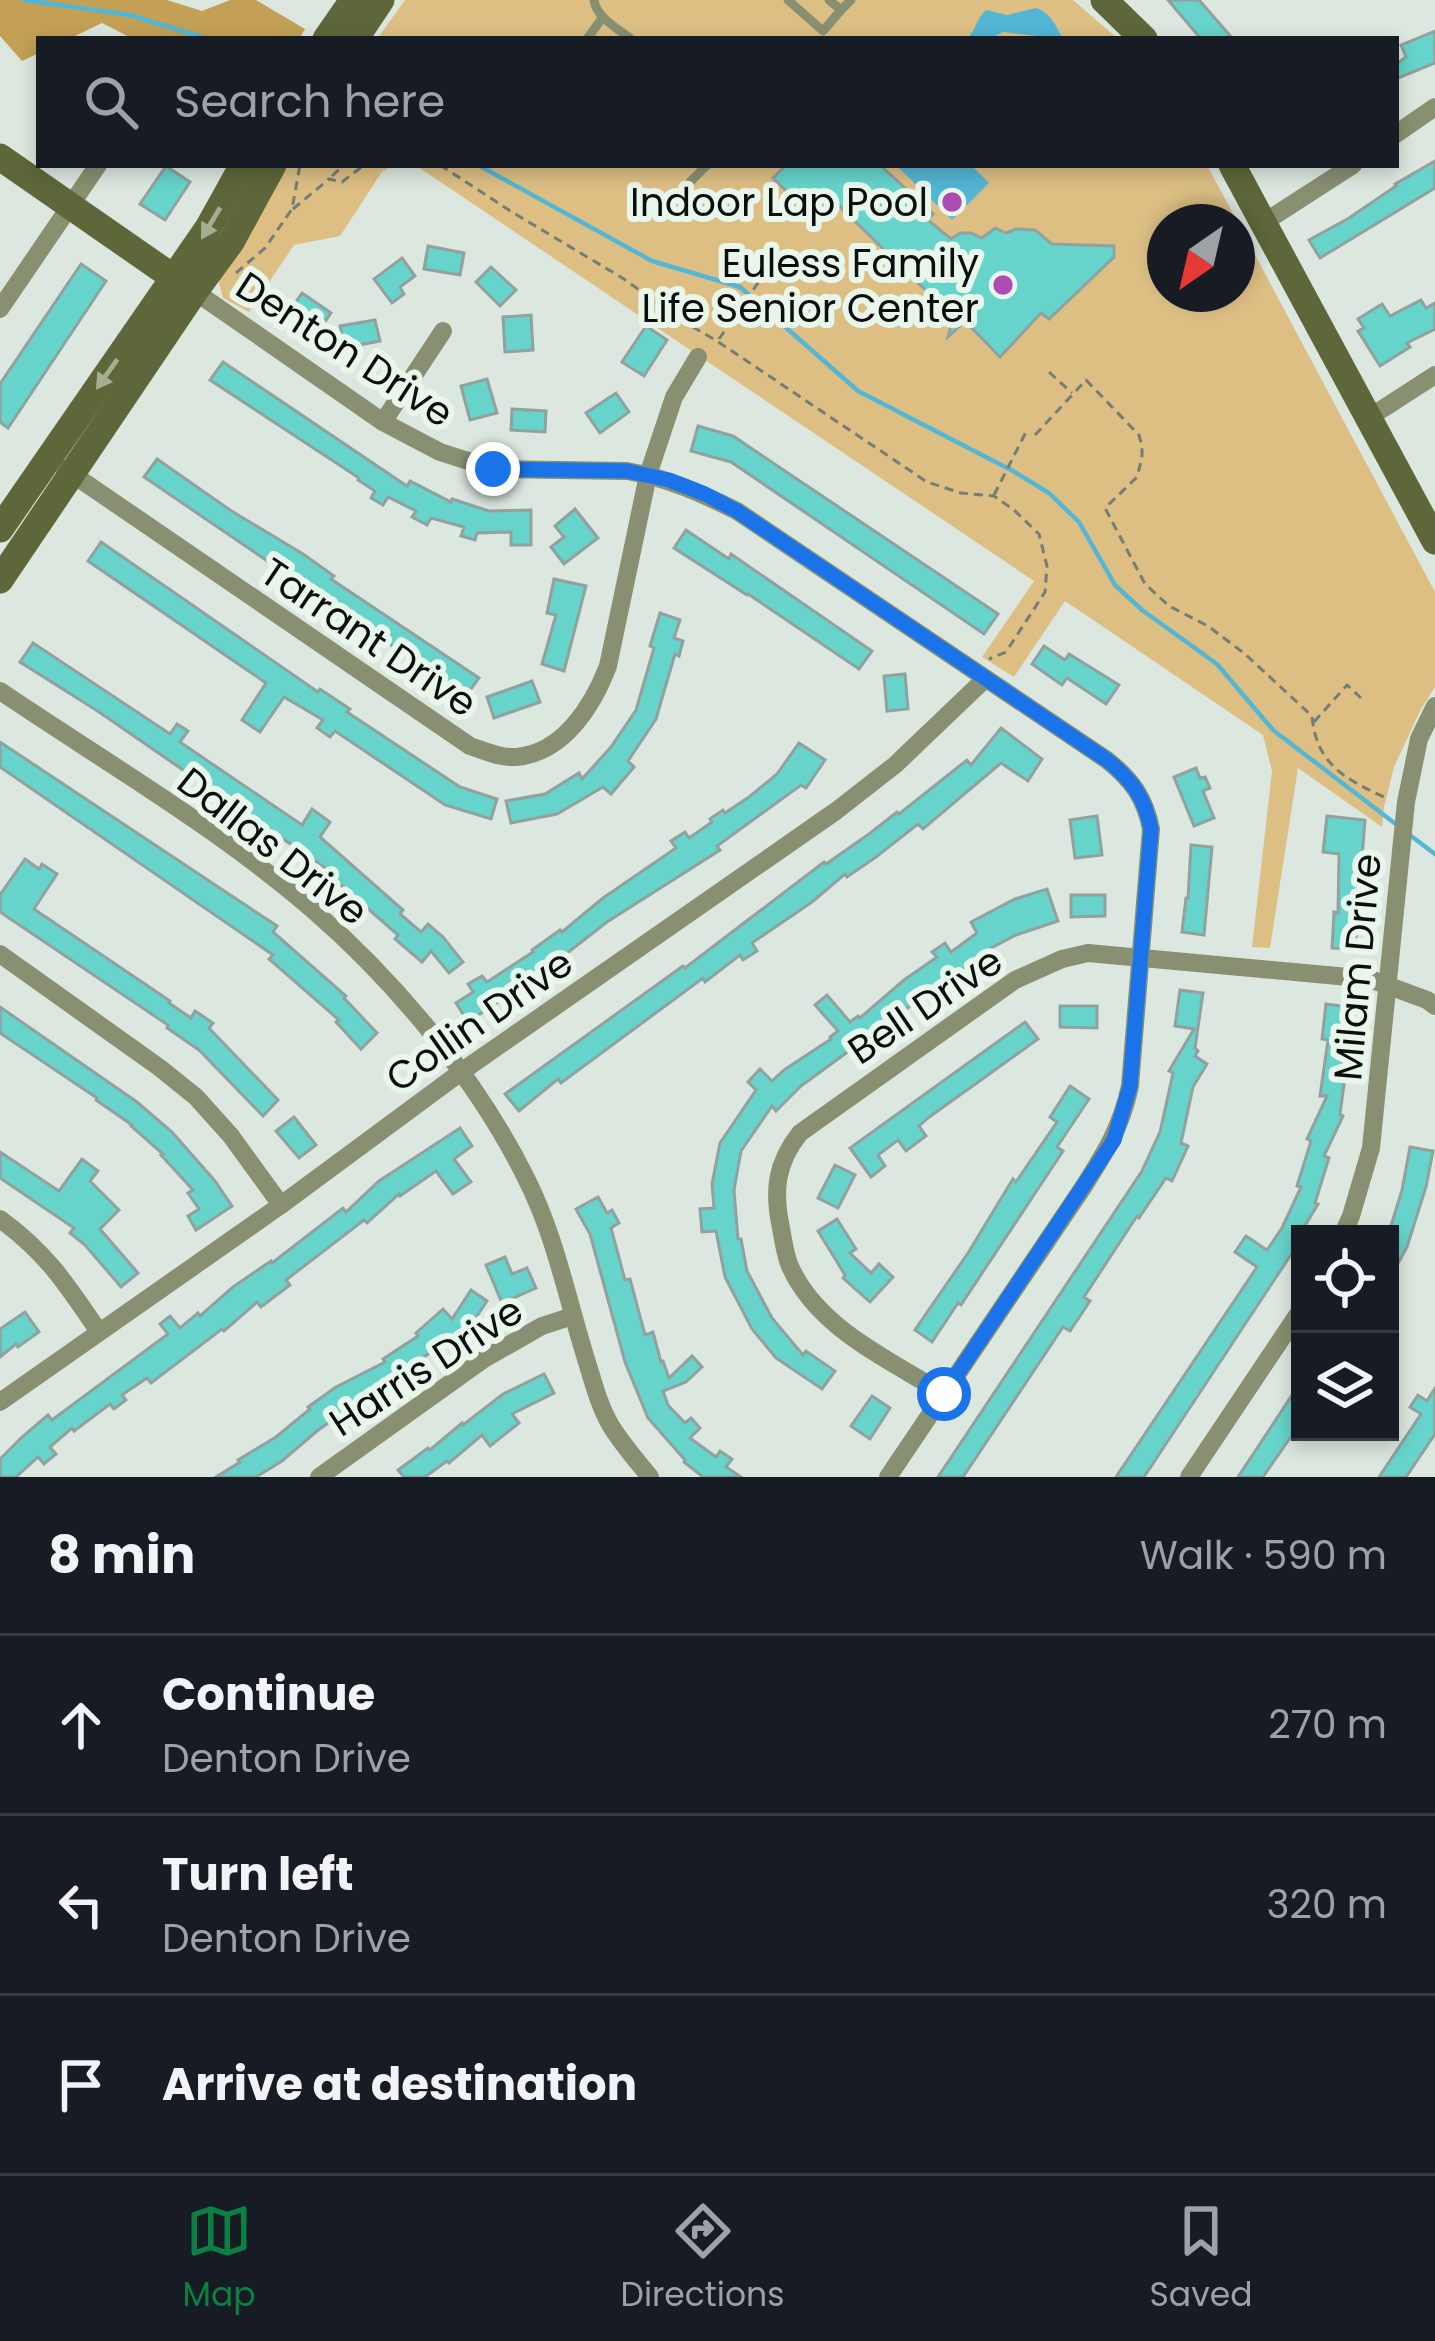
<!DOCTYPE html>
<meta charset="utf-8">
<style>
body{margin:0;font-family:Poppins,sans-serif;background:#20242c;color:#f1f3f6}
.controls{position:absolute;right:36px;bottom:36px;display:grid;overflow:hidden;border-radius:0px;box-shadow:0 6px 18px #0003}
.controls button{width:108px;height:108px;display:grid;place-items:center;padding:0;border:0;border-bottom:3px solid #363941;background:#171b24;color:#f1f3f6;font:60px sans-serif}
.compass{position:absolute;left:1147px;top:204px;width:108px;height:108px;border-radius:50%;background:#171b24;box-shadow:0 6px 18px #0003;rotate:214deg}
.stop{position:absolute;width:36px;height:36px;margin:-27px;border:9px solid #1a73e8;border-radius:50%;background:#fff}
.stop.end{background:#1a73e8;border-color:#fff;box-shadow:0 3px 12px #0008}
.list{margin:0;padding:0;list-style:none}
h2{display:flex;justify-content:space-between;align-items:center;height:156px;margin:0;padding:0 48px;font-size:51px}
h2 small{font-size:39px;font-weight:400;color:#9ea1a6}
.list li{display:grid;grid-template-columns:78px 1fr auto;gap:36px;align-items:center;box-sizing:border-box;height:180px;padding:0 48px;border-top:3px solid #363941}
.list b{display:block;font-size:45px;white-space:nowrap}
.list p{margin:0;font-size:39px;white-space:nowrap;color:#9ea1a6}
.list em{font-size:39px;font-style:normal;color:#9ea1a6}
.icon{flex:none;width:66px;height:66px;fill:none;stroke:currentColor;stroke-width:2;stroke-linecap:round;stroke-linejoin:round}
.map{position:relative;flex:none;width:1435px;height:1477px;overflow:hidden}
.search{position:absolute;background:#171b24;box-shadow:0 6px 18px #0003;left:36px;right:36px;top:36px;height:132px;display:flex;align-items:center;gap:30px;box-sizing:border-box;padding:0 42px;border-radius:0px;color:#9ea1a6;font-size:45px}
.sheet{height:696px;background:#171b24}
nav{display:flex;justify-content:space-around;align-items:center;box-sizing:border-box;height:168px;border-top:3px solid #363941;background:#171b24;font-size:33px;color:#9ea1a6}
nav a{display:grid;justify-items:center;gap:6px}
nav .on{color:#0b8043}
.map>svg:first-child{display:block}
.green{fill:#ddbf84;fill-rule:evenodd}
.forest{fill:#c3a056}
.water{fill:#54b6d5}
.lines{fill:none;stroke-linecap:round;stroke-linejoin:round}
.stream{stroke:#54b6d5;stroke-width:4.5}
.building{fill:#66d4ca;stroke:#91a19f;stroke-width:3}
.path{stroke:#757d77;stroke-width:3;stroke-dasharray:9 6;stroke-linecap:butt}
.lane{stroke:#899071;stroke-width:9}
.street{stroke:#899071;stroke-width:18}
.secondary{stroke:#5e6739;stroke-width:27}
.oneway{fill:#a4ae92}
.route{stroke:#1a73e8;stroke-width:15}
.poi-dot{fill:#ad4cb3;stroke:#e9f6ec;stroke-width:4.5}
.labels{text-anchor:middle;stroke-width:12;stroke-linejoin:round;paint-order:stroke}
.poi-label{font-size:39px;fill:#0b0f0c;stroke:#e9f6ec;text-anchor:end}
.street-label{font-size:39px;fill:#0b0f0c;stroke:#e9f6ec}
</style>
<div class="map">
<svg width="1435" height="1477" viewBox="0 0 1435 1477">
<rect width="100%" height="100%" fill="#dce8df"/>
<g class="green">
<path d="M 405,0 L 1073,0 L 1118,39 L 377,39 Z"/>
<path d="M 288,165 L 394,165 L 382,172 L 340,236 L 294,245 L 249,312 L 223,298 L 218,279 Z"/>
<path d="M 415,165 L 1207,165 L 1435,592 L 1435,687 L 1421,709 L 1394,767 L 1384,807 L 1382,827 L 1298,768 L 1270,948 L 1252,947 L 1272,771 L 1263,735 L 1065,601 L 1014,677 L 982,657 L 1034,581 ZM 1165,222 L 1237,222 L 1237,294 L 1165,294 Z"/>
</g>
<path class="forest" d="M 0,0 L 167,0 L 202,11 L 230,0 L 256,0 L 305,29 L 299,39 L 133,39 L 102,23 L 69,39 L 39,39 L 39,53 L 22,61 L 0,36 Z"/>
<g class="water">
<path d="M 1036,8 C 1051,13 1056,26 1063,39 L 1003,32 L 989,39 L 967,39 C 976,30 977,17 986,10 L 1007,15 Z"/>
<path d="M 896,165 L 971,165 L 989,183 L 952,220 Z"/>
</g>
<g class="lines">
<g class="stream">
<path d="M 24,0 L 130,15 L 208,39"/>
<path d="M 478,165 L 652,261 L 740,287 L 858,391 L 1013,471 L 1049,493 L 1079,522 L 1115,585 L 1142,610 L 1217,664 L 1273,730 L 1397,825"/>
<path d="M 1411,836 L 1435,854"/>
</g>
</g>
<g class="building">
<path d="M 1168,0 L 1199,0 L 1233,39 L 1201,39 Z"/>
<path d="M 1435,31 L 1435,63 L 1396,79 L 1396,64 L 1406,57 L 1401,45 Z"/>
<path d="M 1435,161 L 1435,188 L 1320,258 L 1309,240 L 1349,218 L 1396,186 L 1395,184 Z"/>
<path d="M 786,165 L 880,165 L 933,214 L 928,220 L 951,239 L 960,233 L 971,233 L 982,238 L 995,228 L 1006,233 L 1016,229 L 1035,230 L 1052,244 L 1114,246 L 1114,257 L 1049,319 L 1041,313 L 1000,357 L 965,321 L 948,337 L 953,317 L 828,195 L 810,214 L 773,178 Z"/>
<path d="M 166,166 L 190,182 L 165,220 L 140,204 Z"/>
<path d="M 428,246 L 464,253 L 460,275 L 424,269 Z"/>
<path d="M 402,258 L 415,276 L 400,287 L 404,294 L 392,303 L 374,279 Z"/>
<path d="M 81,264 L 106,281 L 8,428 L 0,422 L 0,384 Z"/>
<path d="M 491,267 L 516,290 L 500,306 L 476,282 Z"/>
<path d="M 302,293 L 331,313 L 318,332 L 289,312 Z"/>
<path d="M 1421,300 L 1426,308 L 1435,303 L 1435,329 L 1407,343 L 1410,347 L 1380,366 L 1358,331 L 1364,328 L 1358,319 L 1382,304 L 1390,316 Z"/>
<path d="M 531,315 L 533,350 L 505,352 L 503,317 Z"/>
<path d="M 375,320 L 380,341 L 344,348 L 340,326 Z"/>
<path d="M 646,326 L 667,340 L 644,376 L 622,362 Z"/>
<path d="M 223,362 L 407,486 L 410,481 L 451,502 L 452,499 L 489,511 L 531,510 L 531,545 L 511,545 L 511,532 L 477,533 L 475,540 L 461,536 L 464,527 L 431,518 L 427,525 L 412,517 L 416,511 L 388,497 L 383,505 L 371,498 L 375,491 L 358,480 L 359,478 L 210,380 Z"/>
<path d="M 487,379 L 497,413 L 470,420 L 461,386 Z"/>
<path d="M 616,393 L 629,412 L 600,433 L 586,413 Z"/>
<path d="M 512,409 L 546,411 L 545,432 L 511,430 Z"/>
<path d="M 698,426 L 733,436 L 998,614 L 984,634 L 731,462 L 691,451 Z"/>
<path d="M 157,459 L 230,510 L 303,554 L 334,576 L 331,579 L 479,678 L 466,696 L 144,477 Z"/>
<path d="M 575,509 L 598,538 L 564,564 L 551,547 L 564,537 L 555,526 Z"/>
<path d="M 686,530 L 729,559 L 731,554 L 872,651 L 859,669 L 748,594 L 747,595 L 674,548 Z"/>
<path d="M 101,542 L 318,692 L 320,689 L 350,709 L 347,712 L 460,787 L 497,799 L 491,819 L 445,805 L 335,731 L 330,737 L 317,728 L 323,720 L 284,697 L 260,732 L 242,720 L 266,683 L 88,561 Z"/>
<path d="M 554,579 L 586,586 L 564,671 L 542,664 L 556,615 L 547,613 Z"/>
<path d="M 660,613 L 680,620 L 674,638 L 683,641 L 679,656 L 675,654 L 656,719 L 628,761 L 634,767 L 611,794 L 603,787 L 557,814 L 511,823 L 506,801 L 545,794 L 579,773 L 582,779 L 611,747 L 636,710 L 654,648 L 650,646 Z"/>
<path d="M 33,643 L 170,734 L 177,724 L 188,731 L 180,742 L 302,825 L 312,809 L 330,822 L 320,837 L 403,910 L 400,914 L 421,932 L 428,924 L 443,937 L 463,962 L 449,973 L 431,951 L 422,962 L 395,939 L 398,935 L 326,872 L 328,870 L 99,712 L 20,662 Z"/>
<path d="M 1044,646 L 1065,660 L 1069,654 L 1119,685 L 1106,704 L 1067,678 L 1062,685 L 1032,664 Z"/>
<path d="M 905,674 L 908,709 L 887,711 L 884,676 Z"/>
<path d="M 532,681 L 540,702 L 494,718 L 487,697 Z"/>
<path d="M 1001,728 L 1042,759 L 1028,781 L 1001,763 L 923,829 L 918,824 L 876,857 L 847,877 L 845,874 L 812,902 L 752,943 L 757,951 L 743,960 L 740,955 L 705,982 L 703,978 L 561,1083 L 558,1079 L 519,1111 L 505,1094 L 683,966 L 685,968 L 824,862 L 826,864 L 869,834 L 897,812 L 899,814 L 967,760 L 971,765 Z"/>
<path d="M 0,742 L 277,926 L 273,932 L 346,996 L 344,998 L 377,1033 L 361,1049 L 336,1022 L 339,1020 L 269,959 L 273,955 L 0,767 Z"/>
<path d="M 799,743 L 825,760 L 806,788 L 801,785 L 717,846 L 720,850 L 607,922 L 539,975 L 468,1022 L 456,1003 L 473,992 L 468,984 L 482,976 L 487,982 L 533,952 L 532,950 L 560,930 L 562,932 L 603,898 L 676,848 L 671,841 L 685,832 L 689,838 L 712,822 L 710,819 L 723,810 L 725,813 L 749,797 L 777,774 Z"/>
<path d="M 1196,768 L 1200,778 L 1205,777 L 1210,788 L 1203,791 L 1214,818 L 1194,826 L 1174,777 Z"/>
<path d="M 1097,816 L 1102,855 L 1075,858 L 1070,820 Z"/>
<path d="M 1327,816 L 1365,820 L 1355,949 L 1332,948 L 1334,912 L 1338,913 L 1339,854 L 1323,852 Z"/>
<path d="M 1191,845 L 1212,847 L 1204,935 L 1182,932 L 1186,898 L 1188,898 Z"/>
<path d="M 25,859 L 39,869 L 42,864 L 57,874 L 34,909 L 170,1001 L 169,1003 L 191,1018 L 195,1011 L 213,1023 L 209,1028 L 278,1100 L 263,1116 L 199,1050 L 167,1028 L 168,1025 L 0,912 L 0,895 Z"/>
<path d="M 1047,889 L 1058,921 L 1016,935 L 978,955 L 980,958 L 906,1009 L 881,1031 L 879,1029 L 801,1086 L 776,1111 L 772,1106 L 741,1151 L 734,1190 L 738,1239 L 741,1239 L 747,1271 L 772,1318 L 803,1355 L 806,1351 L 835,1371 L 822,1389 L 776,1358 L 752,1329 L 725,1277 L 716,1231 L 702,1232 L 700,1209 L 714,1208 L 712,1184 L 720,1143 L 756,1090 L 748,1082 L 760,1069 L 772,1081 L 784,1070 L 831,1039 L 830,1037 L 838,1031 L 815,1005 L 827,995 L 850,1022 L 858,1016 L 860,1018 L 904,980 L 937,957 L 932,952 L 945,943 L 951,952 L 977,933 L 971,922 L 1015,899 Z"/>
<path d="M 1071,895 L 1105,895 L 1105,916 L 1071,917 Z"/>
<path d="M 1180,990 L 1203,993 L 1195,1048 L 1198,1051 L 1195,1056 L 1207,1064 L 1193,1087 L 1181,1143 L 1188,1146 L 1172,1181 L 1166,1178 L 1139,1218 L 1137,1216 L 1084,1297 L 1090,1301 L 1070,1331 L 1063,1327 L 963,1477 L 938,1477 L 1142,1171 L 1160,1132 L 1173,1073 L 1169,1071 L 1194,1029 L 1175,1026 Z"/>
<path d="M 1326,1004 L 1349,1007 L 1342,1061 L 1347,1062 L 1340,1114 L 1343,1116 L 1324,1156 L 1329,1158 L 1315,1203 L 1318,1204 L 1300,1234 L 1300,1241 L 1144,1477 L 1116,1477 L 1257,1267 L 1235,1252 L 1246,1236 L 1267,1250 L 1282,1228 L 1301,1187 L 1297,1186 L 1311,1141 L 1307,1139 L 1327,1096 L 1320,1096 L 1328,1040 L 1322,1039 Z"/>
<path d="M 1060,1006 L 1097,1006 L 1097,1028 L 1060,1027 Z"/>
<path d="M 0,1007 L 137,1102 L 172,1132 L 215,1181 L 232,1206 L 196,1230 L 188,1216 L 199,1209 L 188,1193 L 193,1190 L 161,1155 L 163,1154 L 131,1126 L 132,1125 L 96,1100 L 97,1098 L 0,1033 Z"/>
<path d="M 1025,1022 L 1038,1039 L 928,1118 L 919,1126 L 926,1136 L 906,1151 L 898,1140 L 878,1155 L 885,1166 L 871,1177 L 850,1148 Z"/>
<path d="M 1070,1086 L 1089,1099 L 1057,1147 L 1063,1151 L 961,1305 L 958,1303 L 932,1342 L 915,1330 L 968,1253 L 1013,1179 L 1016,1182 L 1057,1122 L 1050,1117 Z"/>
<path d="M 294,1117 L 316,1145 L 299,1158 L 276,1131 Z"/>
<path d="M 460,1128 L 472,1146 L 454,1159 L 471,1182 L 453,1194 L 436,1171 L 400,1196 L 399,1194 L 367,1223 L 364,1220 L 286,1280 L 290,1285 L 261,1307 L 257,1302 L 224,1331 L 222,1329 L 151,1383 L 147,1378 L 122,1395 L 126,1400 L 114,1409 L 110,1404 L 74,1431 L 72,1428 L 50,1447 L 56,1454 L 44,1464 L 38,1457 L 16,1477 L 0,1477 L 0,1459 L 22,1437 L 48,1415 L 52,1420 L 168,1334 L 160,1324 L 170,1316 L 180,1328 L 198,1313 L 200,1316 L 233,1287 L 271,1261 L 272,1263 L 343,1208 L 346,1212 L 379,1181 Z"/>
<path d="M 1410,1147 L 1433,1151 L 1426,1187 L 1407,1247 L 1390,1278 L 1390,1229 L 1402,1190 Z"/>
<path d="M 0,1152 L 59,1191 L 82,1159 L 98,1171 L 90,1181 L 119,1210 L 100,1229 L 138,1273 L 121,1287 L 85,1245 L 70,1233 L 74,1228 L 0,1178 Z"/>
<path d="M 835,1165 L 855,1175 L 838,1208 L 818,1198 Z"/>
<path d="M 598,1197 L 607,1213 L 612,1210 L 619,1223 L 611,1228 L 625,1280 L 630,1279 L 645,1335 L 653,1332 L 661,1362 L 663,1361 L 669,1378 L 692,1356 L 702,1367 L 686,1382 L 663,1391 L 668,1405 L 685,1423 L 691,1418 L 700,1428 L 690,1438 L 716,1457 L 720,1451 L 732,1459 L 726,1467 L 741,1477 L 703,1477 L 684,1462 L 685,1460 L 648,1418 L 625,1362 L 590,1234 L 576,1209 Z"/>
<path d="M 837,1219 L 856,1249 L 850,1253 L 871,1273 L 879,1264 L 893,1277 L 870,1302 L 843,1278 L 845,1275 L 818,1231 Z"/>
<path d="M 505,1257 L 512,1274 L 527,1268 L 536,1288 L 502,1303 L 486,1265 Z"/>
<path d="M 471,1290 L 487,1301 L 471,1325 L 470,1324 L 436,1354 L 433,1351 L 387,1382 L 389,1385 L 362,1399 L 317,1431 L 282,1461 L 256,1477 L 216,1477 L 240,1462 L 238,1460 L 276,1437 L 310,1409 L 308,1407 L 336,1387 L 385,1362 L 383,1359 L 418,1336 L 416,1333 L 443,1309 L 452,1319 Z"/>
<path d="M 25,1312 L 39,1332 L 18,1347 L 16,1344 L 0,1357 L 0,1329 Z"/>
<path d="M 544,1374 L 554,1393 L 512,1414 L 519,1423 L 490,1446 L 482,1435 L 449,1463 L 447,1461 L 425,1477 L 404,1477 L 398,1470 L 428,1448 L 430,1450 L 462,1423 L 463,1425 L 503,1394 Z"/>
<path d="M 1300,1383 L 1300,1420 L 1292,1435 L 1263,1477 L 1238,1477 Z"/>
<path d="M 1435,1388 L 1435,1434 L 1406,1477 L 1379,1477 L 1421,1414 L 1410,1407 L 1418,1395 L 1427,1401 Z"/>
<path d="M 872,1396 L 890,1408 L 870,1439 L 851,1426 Z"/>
</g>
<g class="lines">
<g class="path">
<path d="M 440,165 L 512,212 L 624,279 L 679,319 L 717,341 L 927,482 L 961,493 L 994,496 L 1014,510 L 1039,534 L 1047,566 L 1045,592 L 1006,652 L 989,659"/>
<path d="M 332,176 L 344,165"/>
<path d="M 293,209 L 329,179 L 342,182 L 364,165"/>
<path d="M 236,273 L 265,248 L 292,209 L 300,165"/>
<path d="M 719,339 L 769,267"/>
<path d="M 1049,372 L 1072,393"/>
<path d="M 1035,435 L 1086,380 L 1139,435 L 1142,446 L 1142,458 L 1137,477 L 1105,508 L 1145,584 L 1169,606 L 1208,626 L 1245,654 L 1312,716 C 1316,764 1345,779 1386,798"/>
<path d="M 994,495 L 1027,430"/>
<path d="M 1314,722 L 1347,685 L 1361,698"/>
</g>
<g class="lane">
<path d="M 594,0 C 596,17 617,28 631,39"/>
<path d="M 788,0 L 823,31 L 841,10"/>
<path d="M 829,0 L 841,10 L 851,0"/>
<path d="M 587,39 L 603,17"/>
<path d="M 690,182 L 707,165"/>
</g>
<g class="street">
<path d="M 1396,134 L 1435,107"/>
<path d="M 1263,223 L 1353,165"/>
<path d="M 187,286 L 383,422 L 440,452 L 493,469 L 627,471 C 667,478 701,493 737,511 L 1107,760 C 1132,780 1145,798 1151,829 L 1130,1086 C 1121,1128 1105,1153 1082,1189 L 888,1477"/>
<path d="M 0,309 L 98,165"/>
<path d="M 1367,419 L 1435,375"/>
<path d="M 383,422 L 443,331"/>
<path d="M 65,469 L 470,746 C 485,751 500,758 516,757 C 564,753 593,705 608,666 L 648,475 L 674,397 L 698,357"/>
<path d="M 0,691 C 105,762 217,827 313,910 C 396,982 477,1079 526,1178 C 555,1235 567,1298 586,1359 C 593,1381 599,1406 611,1426 C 622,1444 637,1461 650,1477"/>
<path d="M 0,954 L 160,1068 L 196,1097 L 231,1136 L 281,1205"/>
<path d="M 0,1219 C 46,1252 68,1286 99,1332"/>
<path d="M 1343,1234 L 1351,1216 L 1371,1148 L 1406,802 L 1419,739 L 1435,706"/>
<path d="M 944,1394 C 889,1359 816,1328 789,1264 C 785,1253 783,1240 781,1228 C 773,1191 776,1163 800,1133 L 1015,980 L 1062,959 L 1088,953 L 1370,979 L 1427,1000 L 1435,1006"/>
<path d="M 0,1402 L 281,1205 L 461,1072 L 836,811 L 895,765 L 985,679"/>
<path d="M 319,1477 L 484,1359 L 542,1326 L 573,1316"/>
<path d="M 1189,1477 L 1300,1311"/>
</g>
<g class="secondary">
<path d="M 1104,0 L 1144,39"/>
<path d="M 326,39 L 353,0"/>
<path d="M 355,39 L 381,0"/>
<path d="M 0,157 L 174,278"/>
<path d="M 1232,165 L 1435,541"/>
<path d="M 0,529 L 208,228 L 243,165"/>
<path d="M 0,580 L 195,291 L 231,242 L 273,165"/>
</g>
</g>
<defs><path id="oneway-solid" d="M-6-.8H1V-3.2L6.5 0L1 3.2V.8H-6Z" transform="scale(3)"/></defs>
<g class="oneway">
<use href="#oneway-solid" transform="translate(211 223) rotate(121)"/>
<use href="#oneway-solid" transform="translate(107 374) rotate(125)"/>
</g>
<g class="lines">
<path class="route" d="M 493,469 L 627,471 L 669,480 L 705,494 L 737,511 L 1107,760 C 1132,780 1145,798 1151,829 L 1130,1086 L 1114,1140 L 944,1394"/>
</g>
<g class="poi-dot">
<circle cx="952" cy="202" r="12"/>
<circle cx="1003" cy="285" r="12"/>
</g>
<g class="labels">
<g class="poi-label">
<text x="928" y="216">Indoor Lap Pool</text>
<text x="979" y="277">Euless Family<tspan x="979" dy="45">Life Senior Center</tspan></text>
</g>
<g class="street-label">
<text transform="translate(345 349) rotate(33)" y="14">Denton Drive</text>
<text transform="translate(369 637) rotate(34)" y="14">Tarrant Drive</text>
<text transform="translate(273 846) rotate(38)" y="14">Dallas Drive</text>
<text transform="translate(1357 967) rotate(-85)" y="14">Milam Drive</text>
<text transform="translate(925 1005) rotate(-34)" y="14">Bell Drive</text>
<text transform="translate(479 1020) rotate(-35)" y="14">Collin Drive</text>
<text transform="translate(426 1366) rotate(-33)" y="14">Harris Drive</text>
</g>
</g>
</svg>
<div class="controls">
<button><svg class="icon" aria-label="locate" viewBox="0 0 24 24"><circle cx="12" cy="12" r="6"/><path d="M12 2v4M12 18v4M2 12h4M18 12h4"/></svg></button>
<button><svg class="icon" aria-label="layers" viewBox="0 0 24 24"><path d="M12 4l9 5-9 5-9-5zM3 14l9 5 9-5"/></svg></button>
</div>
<svg class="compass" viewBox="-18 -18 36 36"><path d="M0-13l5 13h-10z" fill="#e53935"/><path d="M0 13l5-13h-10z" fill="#9ea1a6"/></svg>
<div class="stop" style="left:944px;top:1394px"></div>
<div class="stop end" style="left:493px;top:469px"></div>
<div class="search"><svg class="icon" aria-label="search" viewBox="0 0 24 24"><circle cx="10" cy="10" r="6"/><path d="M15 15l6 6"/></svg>Search here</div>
</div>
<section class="sheet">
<h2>8 min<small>Walk · 590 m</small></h2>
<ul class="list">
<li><svg class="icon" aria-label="ahead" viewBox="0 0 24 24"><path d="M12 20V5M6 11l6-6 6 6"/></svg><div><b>Continue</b><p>Denton Drive</p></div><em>270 m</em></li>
<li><svg class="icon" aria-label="left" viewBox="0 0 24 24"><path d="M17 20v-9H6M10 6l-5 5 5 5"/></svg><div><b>Turn left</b><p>Denton Drive</p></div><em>320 m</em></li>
<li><svg class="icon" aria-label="arrive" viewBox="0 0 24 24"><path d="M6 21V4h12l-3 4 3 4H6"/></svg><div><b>Arrive at destination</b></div></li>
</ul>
</section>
<nav>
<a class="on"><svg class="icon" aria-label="map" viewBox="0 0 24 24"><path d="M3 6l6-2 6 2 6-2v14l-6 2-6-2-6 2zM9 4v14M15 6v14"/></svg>Map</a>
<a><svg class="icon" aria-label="directions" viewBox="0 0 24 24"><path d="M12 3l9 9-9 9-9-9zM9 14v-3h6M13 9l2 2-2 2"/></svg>Directions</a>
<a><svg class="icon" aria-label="saved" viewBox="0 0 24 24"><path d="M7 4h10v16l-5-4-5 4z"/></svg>Saved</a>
</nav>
